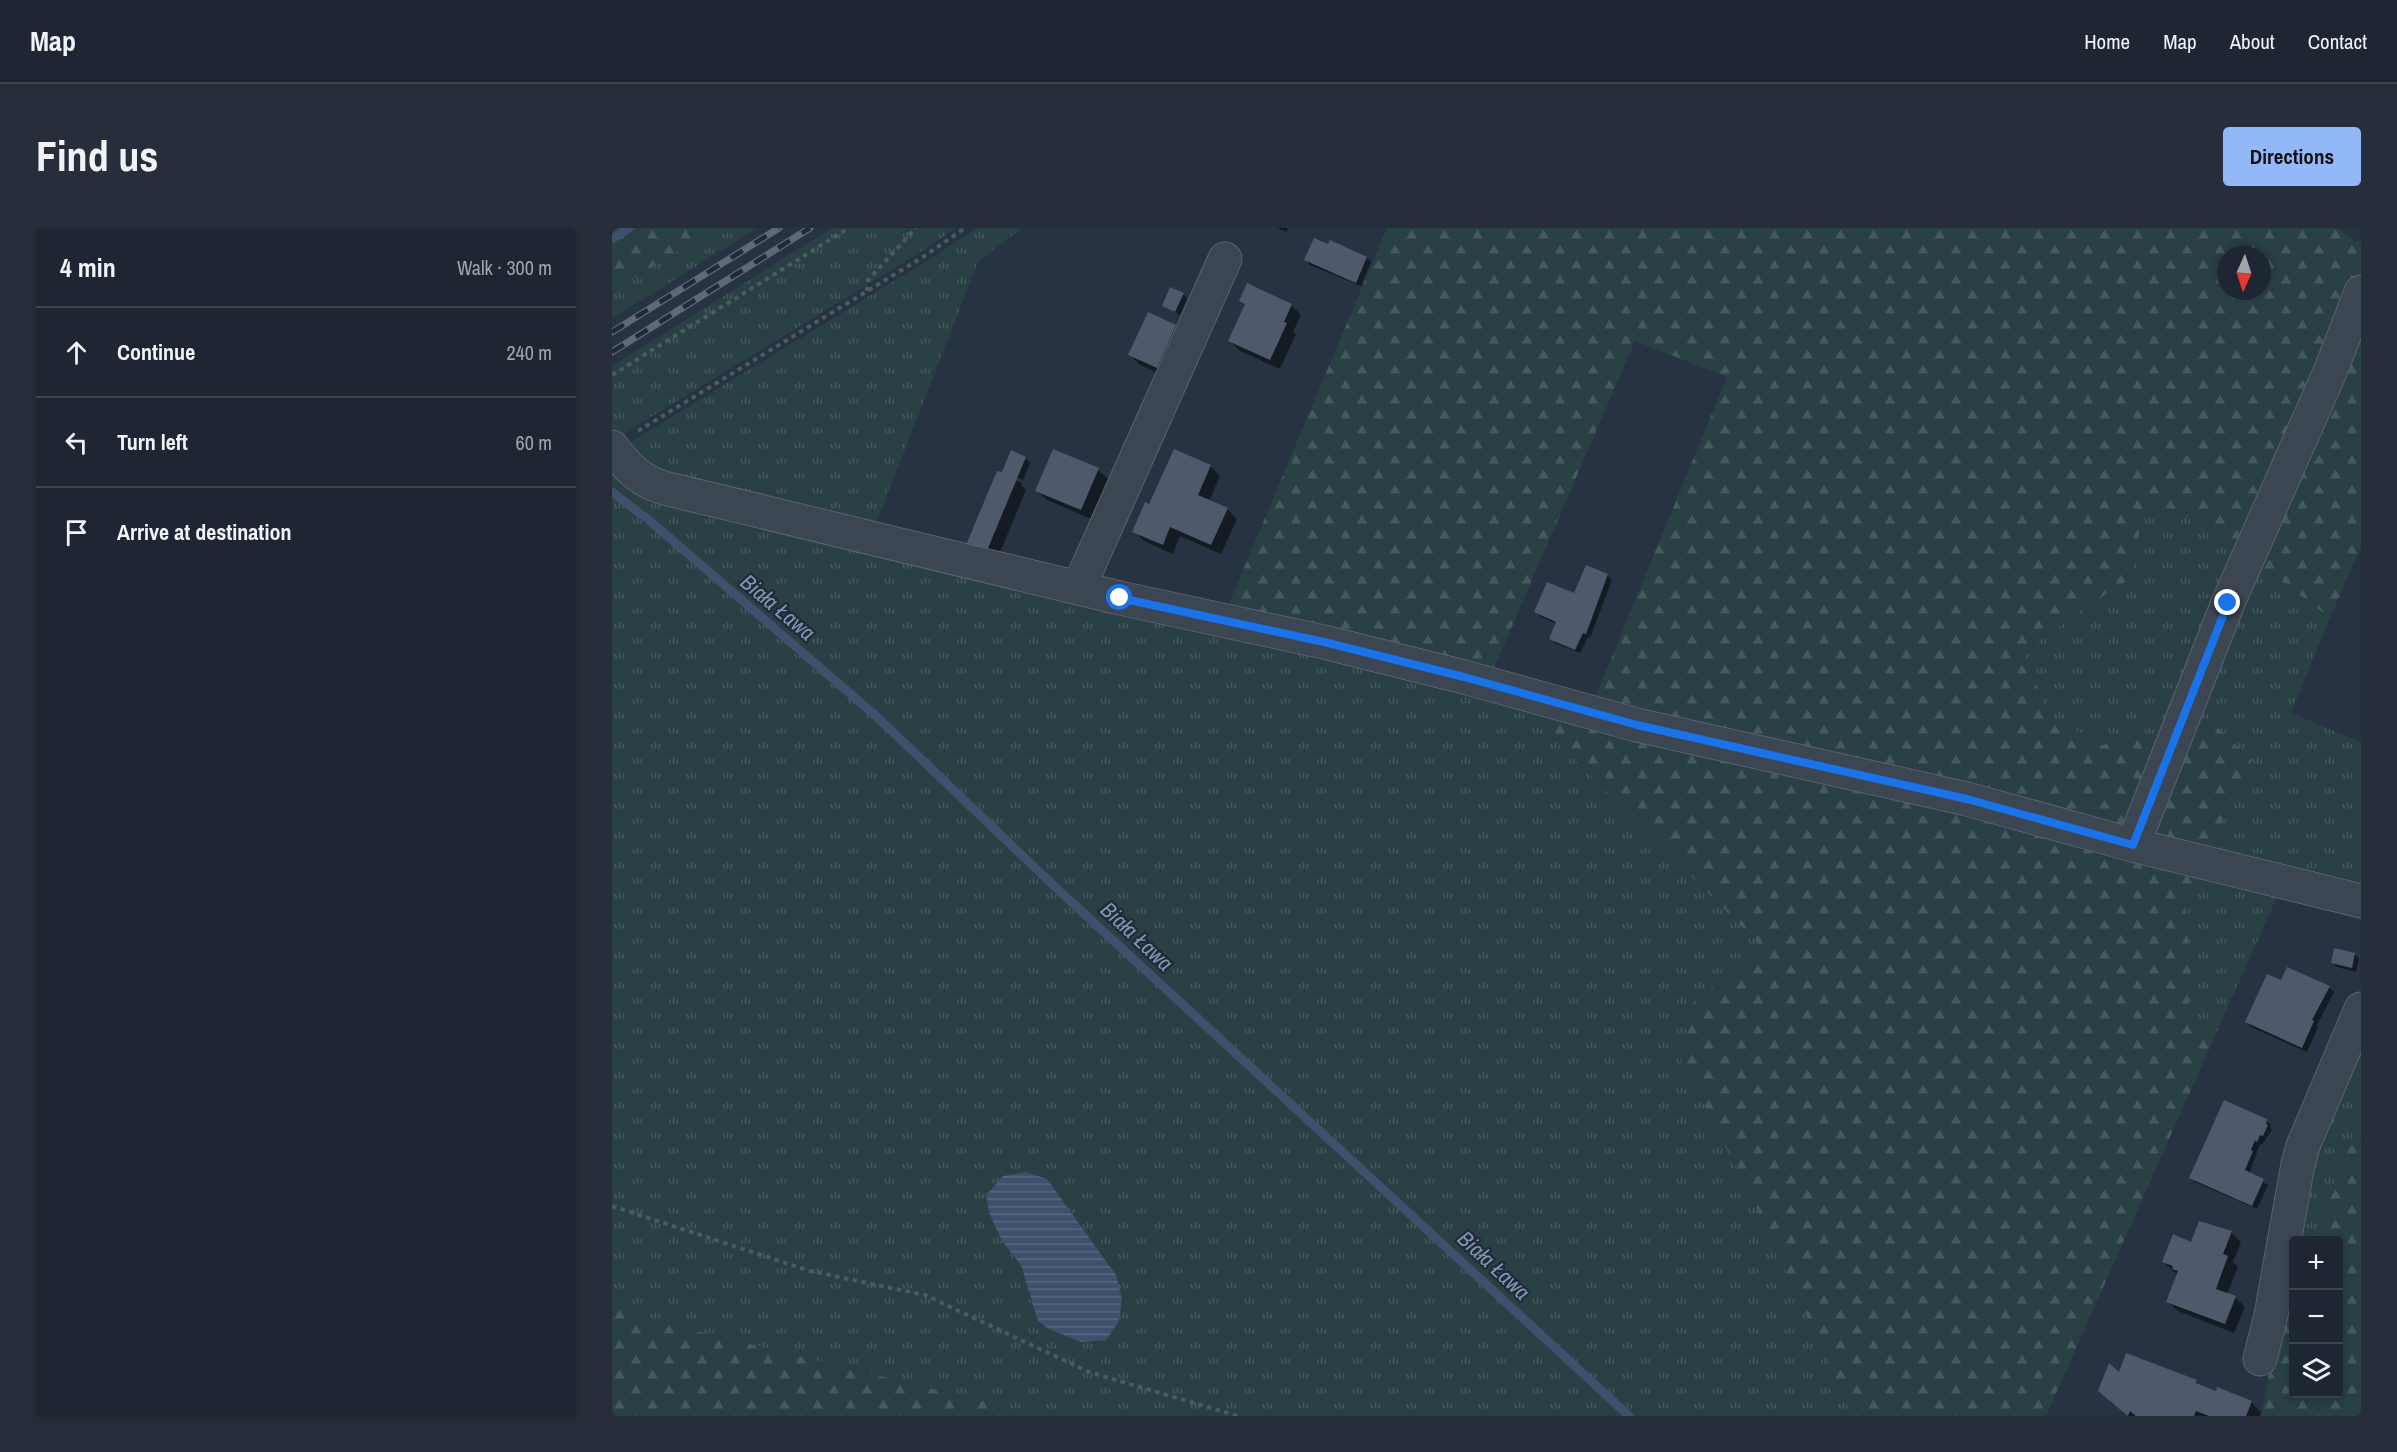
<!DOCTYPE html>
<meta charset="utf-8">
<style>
body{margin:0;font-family:"Archivo Narrow",sans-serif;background:#252e3a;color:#f1f3f6}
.controls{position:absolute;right:18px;bottom:18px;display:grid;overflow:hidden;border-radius:6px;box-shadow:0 3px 9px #0003}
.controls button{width:54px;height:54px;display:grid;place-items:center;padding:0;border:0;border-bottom:2px solid #3b434d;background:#1d2632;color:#f1f3f6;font:30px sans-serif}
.compass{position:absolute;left:1605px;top:18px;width:54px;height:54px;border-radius:50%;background:#1d2632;box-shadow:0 3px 9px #0003;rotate:183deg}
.stop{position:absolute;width:18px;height:18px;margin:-14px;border:4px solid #1a73e8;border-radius:50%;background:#fff}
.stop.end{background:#1a73e8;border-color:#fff;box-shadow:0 2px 6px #0008}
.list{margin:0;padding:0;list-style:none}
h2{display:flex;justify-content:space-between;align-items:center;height:78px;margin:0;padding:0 24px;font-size:26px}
h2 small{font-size:20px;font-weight:400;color:#a0a5ac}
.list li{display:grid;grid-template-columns:39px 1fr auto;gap:18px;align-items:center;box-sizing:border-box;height:90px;padding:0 24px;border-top:2px solid #3b434d}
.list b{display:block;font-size:22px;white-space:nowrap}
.list em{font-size:20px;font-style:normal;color:#a0a5ac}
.icon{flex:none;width:33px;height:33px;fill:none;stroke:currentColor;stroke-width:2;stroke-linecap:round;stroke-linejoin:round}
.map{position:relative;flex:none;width:1749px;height:1188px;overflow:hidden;border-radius:6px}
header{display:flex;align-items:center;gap:36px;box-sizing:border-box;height:84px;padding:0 30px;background:#1d2632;border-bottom:2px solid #3b434d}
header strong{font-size:28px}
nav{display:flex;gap:33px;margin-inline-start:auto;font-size:21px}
.intro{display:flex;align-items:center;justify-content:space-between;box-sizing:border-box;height:144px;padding:0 36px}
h1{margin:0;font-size:42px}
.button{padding:15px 27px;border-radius:6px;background:#93b8f7;color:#111;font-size:21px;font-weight:700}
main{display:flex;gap:36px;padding:0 36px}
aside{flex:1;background:#1d2632;border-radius:6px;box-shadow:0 3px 9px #0003}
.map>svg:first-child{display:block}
.grass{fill:url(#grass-tufts)}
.forest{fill:url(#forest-firs);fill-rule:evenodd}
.water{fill:url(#water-rules)}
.shadow{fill:#0007}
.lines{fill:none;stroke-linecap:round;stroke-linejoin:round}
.stream{stroke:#3e506b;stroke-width:9}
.building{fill:#4e5a6c}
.minor-casing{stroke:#5a6370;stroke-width:35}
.path{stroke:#485d60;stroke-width:4;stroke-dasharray:4.5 4.5;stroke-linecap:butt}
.minor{stroke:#3c4552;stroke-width:33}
.rail-casing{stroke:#5e6979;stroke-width:7}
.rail{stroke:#202a38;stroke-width:4.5;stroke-dasharray:14;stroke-linecap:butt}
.route{stroke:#1a73e8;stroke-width:8}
.labels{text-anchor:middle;stroke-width:4.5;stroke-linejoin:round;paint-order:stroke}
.water-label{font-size:22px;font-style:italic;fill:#8196b2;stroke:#202a38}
</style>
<header>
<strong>Map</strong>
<nav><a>Home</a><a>Map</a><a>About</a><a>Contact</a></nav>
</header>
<div class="intro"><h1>Find us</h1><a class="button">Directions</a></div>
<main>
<aside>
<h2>4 min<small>Walk · 300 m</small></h2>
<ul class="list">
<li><svg class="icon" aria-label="ahead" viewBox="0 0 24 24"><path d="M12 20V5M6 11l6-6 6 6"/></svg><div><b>Continue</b></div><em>240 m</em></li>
<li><svg class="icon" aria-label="left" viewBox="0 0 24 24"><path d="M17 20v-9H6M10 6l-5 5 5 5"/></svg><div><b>Turn left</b></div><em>60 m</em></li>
<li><svg class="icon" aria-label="arrive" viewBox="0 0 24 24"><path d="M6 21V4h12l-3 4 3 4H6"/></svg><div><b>Arrive at destination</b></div></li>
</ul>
</aside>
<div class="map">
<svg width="1749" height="1188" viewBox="0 0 1749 1188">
<defs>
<pattern id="grass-tufts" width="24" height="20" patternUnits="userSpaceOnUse" patternTransform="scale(1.5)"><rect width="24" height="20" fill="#294044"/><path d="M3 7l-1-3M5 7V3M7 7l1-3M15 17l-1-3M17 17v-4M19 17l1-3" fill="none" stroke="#465a5e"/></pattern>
<pattern id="forest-firs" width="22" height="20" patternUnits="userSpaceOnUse" patternTransform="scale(1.5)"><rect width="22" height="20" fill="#294044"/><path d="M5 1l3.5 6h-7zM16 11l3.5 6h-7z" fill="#465a5e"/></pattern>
<pattern id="water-rules" width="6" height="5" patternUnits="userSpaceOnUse" patternTransform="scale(1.5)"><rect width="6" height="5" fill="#3e506b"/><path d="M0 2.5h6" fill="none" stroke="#58677f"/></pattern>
</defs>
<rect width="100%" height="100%" fill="#273343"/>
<g class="grass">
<path d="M 104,0 L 145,0 L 0,91 L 0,63 Z"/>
<path d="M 220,0 L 344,0 L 304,27 L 0,213 L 0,138 Z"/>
<path d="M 365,0 L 410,0 L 366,34 L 263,298 L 982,472 L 932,501 L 1150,719 L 1080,776 L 1069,831 L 1154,999 L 1240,1188 L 432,1188 L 27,1089 L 0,1071 L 0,232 L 12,218 L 323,28 Z"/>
<path d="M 1534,273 L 1595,296 L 1718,390 L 1679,485 L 1749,514 L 1749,659 L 1677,642 L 1598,819 L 1573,789 L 1580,762 L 1573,676 L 1640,532 L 1601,495 L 1490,517 L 1436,487 L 1412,425 L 1464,385 L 1517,351 Z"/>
<path d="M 1749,811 L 1749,912 L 1737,916 L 1703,1012 L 1683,1012 L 1701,924 Z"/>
</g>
<g class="forest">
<path d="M 0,0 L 104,0 L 0,63 Z"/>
<path d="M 775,0 L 1726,0 L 1743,13 L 1749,12 L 1749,318 L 1718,390 L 1595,296 L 1534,273 L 1518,351 L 1464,385 L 1412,425 L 1436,487 L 1490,517 L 1601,495 L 1640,532 L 1573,676 L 1580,762 L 1573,789 L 1598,819 L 1434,1188 L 1240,1188 L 1154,999 L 1069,831 L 1080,776 L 1150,719 L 932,501 L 982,472 L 1115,149 L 1023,113 L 879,447 L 613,385 ZM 1614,27 L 1650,27 L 1650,63 L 1614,63 Z"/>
<path d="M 1749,912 L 1749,1188 L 1649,1188 L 1659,1134 L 1681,1072 L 1682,1166 L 1726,1166 L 1726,1012 L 1703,1012 L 1737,916 Z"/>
<path d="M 0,1071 L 27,1089 L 432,1188 L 0,1188 Z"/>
</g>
<path class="water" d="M 414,944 L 435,951 L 504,1047 L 510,1071 L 507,1093 L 494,1112 L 469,1114 L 437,1101 L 426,1093 L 409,1037 L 390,1013 L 377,985 L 374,967 L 391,948 Z"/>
<g class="shadow">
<path d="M 665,0 L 676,0 L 674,4 Z"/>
<path d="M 755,30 L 759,34 L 749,58 L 698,37 L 694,32 Z"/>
<path d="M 571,66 L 575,70 L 568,87 L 551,77 Z"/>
<path d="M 629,72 L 679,77 L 689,87 L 681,104 L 684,106 L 668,141 L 628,123 L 618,113 L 634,78 Z"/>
<path d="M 563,98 L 573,108 L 555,149 L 528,137 L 518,127 Z"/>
<path d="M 562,223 L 598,238 L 608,248 L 597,273 L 615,281 L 625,291 L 609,326 L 568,308 L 561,326 L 532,313 L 522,303 L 538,278 Z"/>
<path d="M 413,230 L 418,235 L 411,252 L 395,245 Z"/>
<path d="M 486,242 L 496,251 L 479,291 L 435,272 L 425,263 Z"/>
<path d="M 385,245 L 410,255 L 409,257 L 414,262 L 384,334 L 355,317 Z"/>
<path d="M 995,347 L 1000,352 L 978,410 L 976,409 L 968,425 L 943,415 L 939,410 L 945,396 L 928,388 L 924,384 L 962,367 Z"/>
<path d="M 1743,726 L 1747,731 L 1744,744 L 1725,739 L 1720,735 Z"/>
<path d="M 1670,754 L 1717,759 L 1722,764 L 1705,797 L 1706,799 L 1695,824 L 1639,799 L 1634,794 Z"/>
<path d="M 1654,893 L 1659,897 L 1658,900 L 1660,902 L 1650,917 L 1648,916 L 1637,946 L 1656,957 L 1645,981 L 1583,954 L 1579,950 Z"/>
<path d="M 1619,1004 L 1629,1014 L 1621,1034 L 1626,1039 L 1615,1066 L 1623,1069 L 1633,1079 L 1622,1105 L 1566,1083 L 1556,1074 L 1567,1046 L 1562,1044 L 1552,1034 L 1580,1016 Z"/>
<path d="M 1508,1147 L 1584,1153 L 1590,1159 L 1639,1174 L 1649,1184 L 1648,1188 L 1516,1188 L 1488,1163 Z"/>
</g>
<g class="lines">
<g class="stream">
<path d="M 0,11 L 17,0"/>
<path d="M 0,264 L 38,293 L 263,487 L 440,656 L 1017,1188"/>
</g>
</g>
<g class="building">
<path d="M 702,10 L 716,16 L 718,12 L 755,29 L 744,55 L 692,32 Z"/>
<path d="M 635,55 L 680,76 L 672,94 L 675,95 L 658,132 L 616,113 L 633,76 L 627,73 Z"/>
<path d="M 558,59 L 572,65 L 563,84 L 550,78 Z"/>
<path d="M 536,84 L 564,97 L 545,140 L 516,127 Z"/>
<path d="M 441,221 L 487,240 L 469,282 L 423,263 Z"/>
<path d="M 562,221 L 599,237 L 586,267 L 616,280 L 599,317 L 558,299 L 551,317 L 520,304 L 533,274 L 537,276 Z"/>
<path d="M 399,222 L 414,229 L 374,325 L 354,317 L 385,243 L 390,244 Z"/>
<path d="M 974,337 L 996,346 L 974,406 L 971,405 L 963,422 L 937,411 L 944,394 L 922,384 L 935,354 L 962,365 Z"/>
<path d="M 1722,720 L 1743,725 L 1740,740 L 1719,735 Z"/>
<path d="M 1675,739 L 1718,758 L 1700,792 L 1702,793 L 1690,820 L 1633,794 L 1655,746 L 1669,752 Z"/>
<path d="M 1612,872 L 1655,891 L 1654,896 L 1656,897 L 1651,908 L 1648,907 L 1645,914 L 1643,912 L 1639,922 L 1641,923 L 1633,942 L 1652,951 L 1640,978 L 1577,950 Z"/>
<path d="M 1587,993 L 1620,1003 L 1611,1026 L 1616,1028 L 1604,1061 L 1624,1068 L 1613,1096 L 1554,1074 L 1566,1043 L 1560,1041 L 1561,1038 L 1550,1034 L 1561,1006 L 1579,1014 Z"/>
<path d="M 1514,1125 L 1585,1152 L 1584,1155 L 1604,1163 L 1605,1159 L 1640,1173 L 1634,1188 L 1597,1188 L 1584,1183 L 1582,1188 L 1524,1188 L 1518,1183 L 1516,1188 L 1486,1163 L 1497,1135 L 1507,1144 Z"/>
</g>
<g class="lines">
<g class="minor-casing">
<g id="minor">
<path d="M 1749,64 L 1718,144 L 1616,375 L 1521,617 L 1749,673"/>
<path d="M 0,219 C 15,239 28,253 52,260 L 508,370 L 712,414 L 852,449 L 1025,497 L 1355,571 L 1521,617"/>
<path d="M 467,359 L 613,31"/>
<path d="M 1648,1131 L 1659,1087 L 1686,936 L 1691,918 L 1749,781"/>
</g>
</g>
<g class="path">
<path d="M 255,63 L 256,52 L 304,0"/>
<path d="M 0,147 L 237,0"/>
<path d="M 26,203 L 311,29 L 353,0"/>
<path d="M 0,978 L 198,1043 L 313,1067 L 477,1144 L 626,1188"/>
</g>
<use href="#minor" class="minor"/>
<g class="rail-casing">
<g id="rail">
<path d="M 0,104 L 167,0"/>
<path d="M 0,124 L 198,0"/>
</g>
</g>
<use href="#rail" class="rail"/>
</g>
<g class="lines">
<path class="route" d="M 508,370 L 712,414 L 852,449 L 1025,497 L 1355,571 L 1521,617 L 1616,375"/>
</g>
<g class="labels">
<g class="water-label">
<text transform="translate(166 379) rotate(40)" y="8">Biała Ława</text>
<text transform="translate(525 708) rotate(43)" y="8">Biała Ława</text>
<text transform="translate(882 1037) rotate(43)" y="8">Biała Ława</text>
</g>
</g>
</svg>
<div class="controls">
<button>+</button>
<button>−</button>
<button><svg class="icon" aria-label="layers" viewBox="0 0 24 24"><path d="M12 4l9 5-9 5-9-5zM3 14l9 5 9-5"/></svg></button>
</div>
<svg class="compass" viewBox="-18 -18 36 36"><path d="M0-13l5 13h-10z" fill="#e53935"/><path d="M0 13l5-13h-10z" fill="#a0a5ac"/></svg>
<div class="stop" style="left:508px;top:370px"></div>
<div class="stop end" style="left:1616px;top:375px"></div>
</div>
</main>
